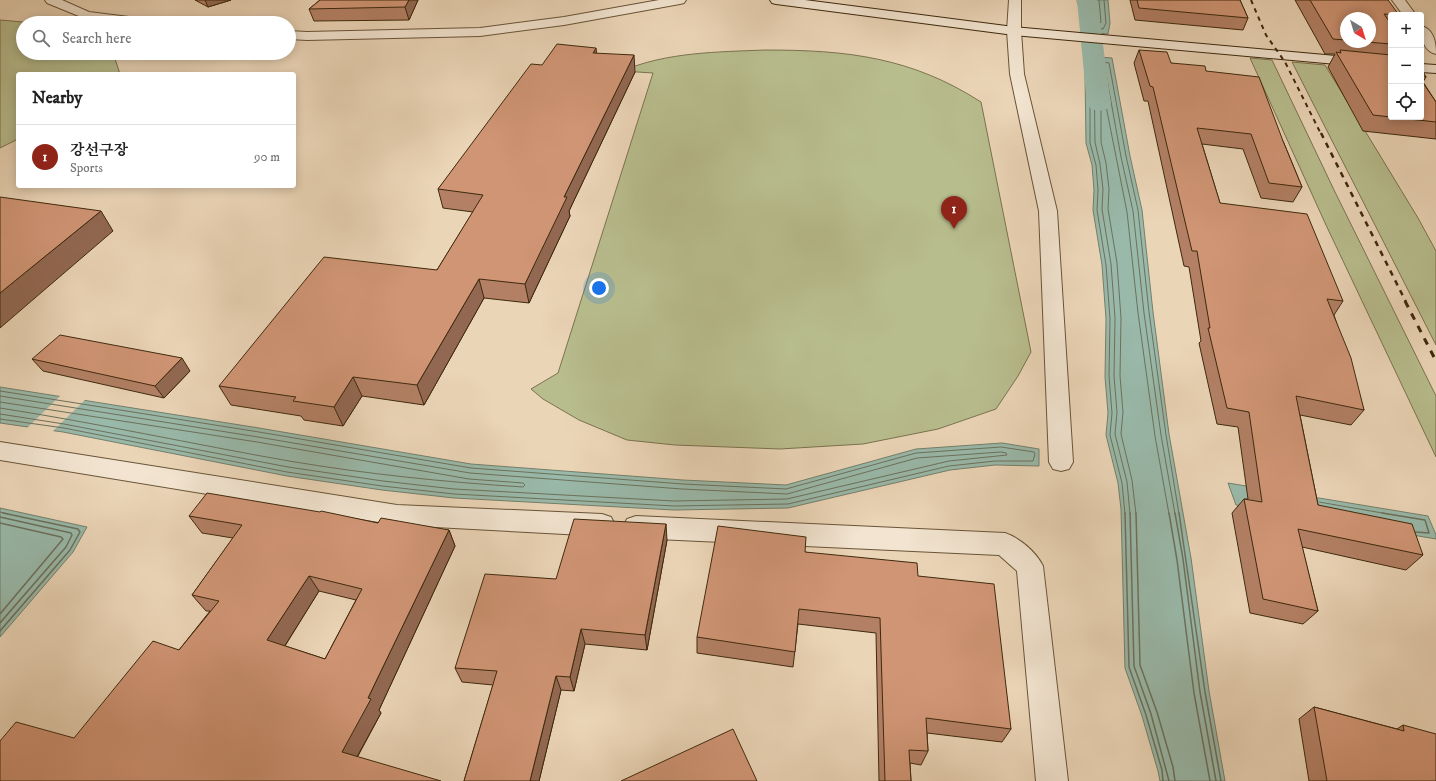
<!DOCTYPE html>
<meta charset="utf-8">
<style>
body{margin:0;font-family:"IM FELL DW Pica","Noto Serif KR",serif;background:#f2f2f2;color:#222}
.controls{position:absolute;right:12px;top:12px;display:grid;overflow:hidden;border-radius:4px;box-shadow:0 2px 10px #0003}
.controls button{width:36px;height:36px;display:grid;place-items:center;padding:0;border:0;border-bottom:1px solid #e0e0e0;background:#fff;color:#222;font:20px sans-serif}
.compass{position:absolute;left:1340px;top:12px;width:36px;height:36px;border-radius:50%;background:#fff;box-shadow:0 2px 10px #0003;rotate:142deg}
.you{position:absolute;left:599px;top:288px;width:14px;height:14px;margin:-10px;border:3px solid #fff;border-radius:50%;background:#1a73e8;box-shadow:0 0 0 6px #1a73e833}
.badge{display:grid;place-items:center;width:26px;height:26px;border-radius:50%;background:#8f2418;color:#fff;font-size:13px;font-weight:700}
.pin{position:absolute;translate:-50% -33px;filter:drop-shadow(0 1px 2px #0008)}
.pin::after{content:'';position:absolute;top:21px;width:14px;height:12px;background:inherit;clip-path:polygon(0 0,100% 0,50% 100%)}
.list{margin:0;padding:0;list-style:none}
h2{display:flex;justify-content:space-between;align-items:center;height:52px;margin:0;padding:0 16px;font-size:17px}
h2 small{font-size:13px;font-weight:400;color:#767676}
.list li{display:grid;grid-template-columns:26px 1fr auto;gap:12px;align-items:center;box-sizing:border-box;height:64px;padding:0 16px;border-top:1px solid #e0e0e0}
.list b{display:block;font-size:15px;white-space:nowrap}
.list p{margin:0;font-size:13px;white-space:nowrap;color:#767676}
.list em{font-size:13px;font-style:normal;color:#767676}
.icon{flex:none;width:22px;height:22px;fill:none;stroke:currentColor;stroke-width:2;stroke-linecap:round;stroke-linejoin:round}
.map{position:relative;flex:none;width:1436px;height:781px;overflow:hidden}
.search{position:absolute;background:#fff;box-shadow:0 2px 10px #0003;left:16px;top:16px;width:280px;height:44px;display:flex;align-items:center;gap:10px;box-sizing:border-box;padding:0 14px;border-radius:22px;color:#767676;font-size:15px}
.panel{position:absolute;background:#fff;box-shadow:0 2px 10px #0003;left:16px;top:72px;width:280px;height:116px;border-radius:4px}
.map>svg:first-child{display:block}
.green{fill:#b8bd8e;stroke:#7b734e}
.water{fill:#99b9aa;stroke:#757f6b}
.pier{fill:#ebd5b7}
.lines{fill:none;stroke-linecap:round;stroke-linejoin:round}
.shore-far1{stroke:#6c715c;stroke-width:1}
.shore{stroke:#6c715c;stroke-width:1.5}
.canal{fill:#99b9aa;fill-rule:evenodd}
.street-casing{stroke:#695438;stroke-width:2}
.secondary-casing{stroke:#3e290d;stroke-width:2}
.street{fill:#f2e4d0;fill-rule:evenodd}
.secondary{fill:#f2e4d0;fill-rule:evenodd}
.rail-far2{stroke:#3e290d;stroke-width:2;stroke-dasharray:4.5 4.5;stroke-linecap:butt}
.rail-far1{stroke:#3e290d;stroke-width:2.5;stroke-dasharray:5.5 5.5;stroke-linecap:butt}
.rail{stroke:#3e290d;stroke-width:3;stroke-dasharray:7 7;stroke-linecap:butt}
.wall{fill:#b38065;stroke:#3e290d;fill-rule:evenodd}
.shaded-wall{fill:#926852;stroke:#3e290d}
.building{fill:#d09575;stroke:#3e290d;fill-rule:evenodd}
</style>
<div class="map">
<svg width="1436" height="781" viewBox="0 0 1436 781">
<rect width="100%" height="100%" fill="#ebd5b7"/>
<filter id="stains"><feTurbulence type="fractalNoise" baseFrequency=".005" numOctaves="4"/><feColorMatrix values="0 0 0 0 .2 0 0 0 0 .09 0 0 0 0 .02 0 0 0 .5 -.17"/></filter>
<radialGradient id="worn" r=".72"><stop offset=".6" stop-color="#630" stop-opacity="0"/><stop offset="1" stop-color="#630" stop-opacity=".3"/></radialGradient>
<g class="green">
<path d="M 0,20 L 34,23 L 23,23 L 23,53 L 113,53 L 120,74 L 18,74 L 18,139 L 0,148 Z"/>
<path d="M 765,50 C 847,50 911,57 981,102 L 1031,352 L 1018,376 L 996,409 L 938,429 L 863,444 L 780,449 L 675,445 L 627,440 L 579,420 L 543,399 L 531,389 L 558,373 L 653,73 L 622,71 C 667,52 717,52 765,50 Z"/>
<path d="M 1250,58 L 1272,60 L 1335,192 L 1436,396 L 1436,457 L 1326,225 Z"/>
<path d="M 1292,62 L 1325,65 L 1418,218 L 1436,251 L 1436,345 Z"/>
</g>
<g class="water">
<path d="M 1077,0 L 1108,0 L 1110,23 L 1108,34 L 1089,32 L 1079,8 Z"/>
<path d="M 1087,56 L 1112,58 L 1130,156 L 1142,210 L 1153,312 L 1169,434 L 1191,558 L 1209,691 L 1225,781 L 1160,781 L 1158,771 L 1142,716 L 1125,668 L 1121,509 L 1118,483 L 1106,435 L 1108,413 L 1105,377 L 1106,319 L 1102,265 L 1093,210 L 1094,190 L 1092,165 L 1086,143 L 1085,74 Z"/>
<path d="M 0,387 L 259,428 L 471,464 L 683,480 L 786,485 L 916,449 L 1002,443 L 1039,449 L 1039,466 L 995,465 L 950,470 L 788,508 L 674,510 L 454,498 L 382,490 L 287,476 L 63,432 L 0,423 Z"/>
<path d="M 1228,483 L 1428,516 L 1436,535 L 1436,539 L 1236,505 Z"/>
<path d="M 0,508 L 87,527 L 73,552 L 0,637 Z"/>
</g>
<path class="pier" d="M 62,394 L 87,398 L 51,433 L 26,429 Z"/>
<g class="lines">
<g class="shore-far1">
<path d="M 1081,0 L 1091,28 L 1103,29 L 1106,23 L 1104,0"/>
<path d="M 1087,0 L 1094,23 L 1099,24 L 1101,22 L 1099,0"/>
<path d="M 0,391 L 259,432 L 471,468 L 683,484 L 786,489 L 916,453 L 1001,447 L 1034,452 L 1035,454 L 1033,461 L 995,461 L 949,466 L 788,504 L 674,506 L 454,494 L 382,486 L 287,472 L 64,428 L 0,419"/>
<path d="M 0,396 L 258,437 L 470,473 L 682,489 L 787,494 L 917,458 L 1001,452 L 1006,453 L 1007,455 L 949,461 L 787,499 L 674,501 L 454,489 L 383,481 L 288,467 L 64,424 L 0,414"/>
<path d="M 0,402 L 257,442 L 469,479 L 523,483 L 525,485 L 523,487 C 444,482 366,474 289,461 C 192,444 97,423 0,408"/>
<path d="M 1319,502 L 1388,514"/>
<path d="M 0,512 L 8,514"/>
<path d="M 1125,514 L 1122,483 L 1110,435 L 1112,413 L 1109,376 L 1110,319 L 1106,265 L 1097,210 L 1098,190 L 1096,165 L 1090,143 L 1090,62 L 1092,60 L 1109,63 L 1126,156 L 1138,210 L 1149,312 L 1166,435 L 1179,514"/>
<path d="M 1130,514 L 1127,482 L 1115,434 L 1117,412 L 1114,376 L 1115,318 L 1111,264 L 1102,209 L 1103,189 L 1100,164 L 1095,142 L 1094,67 L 1105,68 L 1121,157 L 1133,211 L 1144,313 L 1161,435 L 1175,514"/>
<path d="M 1136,514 L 1132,480 L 1121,434 L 1123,412 L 1120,376 L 1121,318 L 1117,263 L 1108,209 L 1109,189 L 1106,163 L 1101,142 L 1101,102 L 1103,100 L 1105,101 L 1127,212 L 1138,313 L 1155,436 L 1169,514"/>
</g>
<g class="shore">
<path d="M 1125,513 L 1129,667 L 1146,715 L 1162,770 L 1163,781"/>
<path d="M 1130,513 L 1134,666 L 1151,714 L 1169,781"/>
<path d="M 1136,513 L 1140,665 L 1157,712 L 1173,767 L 1175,781"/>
<path d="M 1169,513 L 1177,560 L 1194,693 L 1210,781"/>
<path d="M 1175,513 L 1183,559 L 1200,692 L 1216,781"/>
<path d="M 1179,513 L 1205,692 L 1221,781"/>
<path d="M 1382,513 L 1425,520 L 1429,533 L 1415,532"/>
<path d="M 0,517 L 71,533 L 72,535 L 66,547 L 0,623"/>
<path d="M 0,523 L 61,537 L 63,539 L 0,614"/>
<path d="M 0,631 L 70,550 L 80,532 L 78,529 L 3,513"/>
</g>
<path class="canal" d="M 1077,0 L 1097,0 L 1111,104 L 1107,109 L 1099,111 L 1091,109 L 1087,104 Z"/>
<g class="street-casing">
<g id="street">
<path d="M 45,0 L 62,0 L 89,12 L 145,19 L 150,20 L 151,23 L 116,23 L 86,19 L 47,3 Z"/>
<path d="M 659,0 L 686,0 L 684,3 L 680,4 L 564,25 L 480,36 L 307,40 L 289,39 L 289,31 L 307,32 L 480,28 L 564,17 Z"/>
<path d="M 1009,0 L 1021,0 L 1021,31 L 1024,74 L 1057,211 L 1073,462 L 1069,469 L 1061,471 L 1053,469 L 1049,462 L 1039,211 L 1010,74 L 1007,31 Z"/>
<path d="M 1392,0 L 1405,0 L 1416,15 L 1403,15 Z"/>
<path d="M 1421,26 C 1434,29 1436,43 1436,54 C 1423,51 1421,37 1421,26 Z"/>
<path d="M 0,442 L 397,505 L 602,514 L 611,517 L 615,525 L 611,533 L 602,536 L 397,525 L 0,460 Z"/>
<path d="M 636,516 L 1005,533 C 1020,538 1036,552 1043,566 L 1068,781 L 1036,781 L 1017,571 L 999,555 L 636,538 L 627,535 L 623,527 L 627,519 Z"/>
</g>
</g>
<g class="secondary-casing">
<g id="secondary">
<path d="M 770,0 L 805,0 L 1014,27 L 1391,61 L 1391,69 L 1014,35 L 776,4 L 772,3 Z"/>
<path d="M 1421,64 L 1436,65 L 1436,73 L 1421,72 Z"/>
</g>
</g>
<use href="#street" class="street"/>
<use href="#secondary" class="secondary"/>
<path class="rail-far2" d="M 1251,0 L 1266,35 L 1285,62 L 1321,134"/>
<path class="rail-far1" d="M 1321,133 L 1406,302"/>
<path class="rail" d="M 1405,301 L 1436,361"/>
</g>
<g class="wall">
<path d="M 195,0 L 231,0 L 208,7 Z"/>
<path d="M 320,0 L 418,0 L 409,20 L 314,21 L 309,9 Z"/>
<path d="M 1130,0 L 1240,0 L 1248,18 L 1243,30 L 1135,20 Z"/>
<path d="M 1295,0 L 1388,0 L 1391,15 L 1391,117 L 1421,117 L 1421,69 L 1426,77 L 1423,82 L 1436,102 L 1436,139 L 1363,131 L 1328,67 L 1335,54 L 1325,54 ZM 1346,18 L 1370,42 L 1346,42 Z"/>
<path d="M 1139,50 L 1171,63 L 1206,71 L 1283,141 L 1302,187 L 1293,202 L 1261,198 L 1243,149 L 1202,144 L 1220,203 L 1343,301 L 1334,315 L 1364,410 L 1351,425 L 1300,415 L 1318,505 L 1423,555 L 1406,570 L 1302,547 L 1318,611 L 1303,624 L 1250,613 L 1232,513 L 1244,499 L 1248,499 L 1238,427 L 1217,424 L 1199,343 L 1201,341 L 1189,267 L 1184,266 L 1148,101 L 1144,101 L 1134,63 Z"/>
<path d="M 596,53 L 635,72 L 569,211 L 570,216 L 529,303 L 484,298 L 424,405 L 362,396 L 343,426 L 304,420 L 301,416 L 231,405 L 219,386 L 437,270 L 473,212 L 443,208 L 438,189 L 542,65 Z"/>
<path d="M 32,359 L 190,371 L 164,398 L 43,371 Z"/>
<path d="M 189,516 L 378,523 L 449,530 L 455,546 L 379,710 L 381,713 L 358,756 L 74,738 L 179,650 L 210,611 L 206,611 L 192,595 L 233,538 L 202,533 ZM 319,591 L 356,600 L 325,659 L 285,646 Z"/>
<path d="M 667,540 L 647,650 L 585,644 L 574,691 L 561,690 L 539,781 L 464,781 L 493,685 L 462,682 L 455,668 L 556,579 Z"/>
<path d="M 805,552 L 918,576 L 1011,729 L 1002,742 L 927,733 L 928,751 L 921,765 L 910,763 L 911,781 L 879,781 L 876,633 L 798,624 L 793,667 L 697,653 L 697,637 Z"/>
<path d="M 1314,707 L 1397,729 L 1403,725 L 1436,781 L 1309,781 L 1299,719 Z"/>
</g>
<g class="shaded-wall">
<path d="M 205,0 L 231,0 L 208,7 Z"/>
<path d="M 409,0 L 418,0 L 409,20 L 405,7 Z"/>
<path d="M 596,48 L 598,65 L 593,53 Z"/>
<path d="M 634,55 L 635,72 L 569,211 L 570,216 L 529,303 L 525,284 L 564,197 Z"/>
<path d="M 101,211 L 113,231 L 0,328 L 0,293 Z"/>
<path d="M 479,279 L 484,298 L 424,405 L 417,385 Z"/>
<path d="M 182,358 L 190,371 L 164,398 L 155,386 Z"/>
<path d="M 353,377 L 362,396 L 343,426 L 334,407 Z"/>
<path d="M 666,524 L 667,540 L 647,650 L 645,635 Z"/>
<path d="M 449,530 L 455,546 L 379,710 L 381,713 L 353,764 L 342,752 L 368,698 Z"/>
<path d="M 309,576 L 319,591 L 279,655 L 267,640 Z"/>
<path d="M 581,629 L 585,644 L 574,691 L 570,677 Z"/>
<path d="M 556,676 L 561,690 L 539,781 L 530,781 Z"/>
</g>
<g class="building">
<path d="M 320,0 L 409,0 L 405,7 L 309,9 Z"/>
<path d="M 1137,0 L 1240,0 L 1248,18 L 1139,8 Z"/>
<path d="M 1310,0 L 1388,0 L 1399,15 L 1384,14 L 1391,24 L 1391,44 L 1367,42 L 1370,42 L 1370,18 L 1346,18 L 1346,40 L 1333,39 Z"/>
<path d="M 557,44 L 596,48 L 593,53 L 634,55 L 564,197 L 567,197 L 525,284 L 479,279 L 417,385 L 353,377 L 334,407 L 293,401 L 296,397 L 219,386 L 324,257 L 437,270 L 483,195 L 438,189 L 531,64 L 542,65 Z"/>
<path d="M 1139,50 L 1167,52 L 1171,63 L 1205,66 L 1206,71 L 1259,77 L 1283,141 L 1302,187 L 1269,183 L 1251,134 L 1197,128 L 1220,203 L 1307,214 L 1343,301 L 1327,299 L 1351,358 L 1364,410 L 1296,396 L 1318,505 L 1412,524 L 1423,555 L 1298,529 L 1318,611 L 1263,599 L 1244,499 L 1262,502 L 1249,412 L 1227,408 L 1208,328 L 1210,328 L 1197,251 L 1192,251 L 1153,87 L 1150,86 Z"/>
<path d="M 1340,50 L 1391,55 L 1391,117 L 1421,117 L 1421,80 L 1436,102 L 1436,122 L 1373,115 L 1336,52 L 1341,53 Z"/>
<path d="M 1421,69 L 1426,77 L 1421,76 Z"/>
<path d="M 0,197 L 101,211 L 0,293 Z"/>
<path d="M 60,335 L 182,358 L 155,386 L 32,359 Z"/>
<path d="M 207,493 L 320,512 L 321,511 L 378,523 L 381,518 L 449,530 L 368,698 L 371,699 L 342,752 L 441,781 L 0,781 L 0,741 L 16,722 L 74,738 L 153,641 L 179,650 L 219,601 L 192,595 L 242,525 L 189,516 ZM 309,576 L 362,589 L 325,659 L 267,640 Z"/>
<path d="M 574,519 L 666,524 L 645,635 L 581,629 L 570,677 L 556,676 L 530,781 L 464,781 L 497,671 L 455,668 L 485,574 L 556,579 Z"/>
<path d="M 718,526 L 806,537 L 805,552 L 917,563 L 918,576 L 994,584 L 1011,729 L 926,718 L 928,751 L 909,750 L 911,781 L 885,781 L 880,618 L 799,609 L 795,652 L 697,637 Z"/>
<path d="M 1314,707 L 1404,731 L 1403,725 L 1436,734 L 1436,781 L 1327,781 Z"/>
<path d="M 733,729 L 757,781 L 621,781 Z"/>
</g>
<rect width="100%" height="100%" filter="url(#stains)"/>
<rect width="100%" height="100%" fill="url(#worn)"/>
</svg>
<div class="controls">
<button>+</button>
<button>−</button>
<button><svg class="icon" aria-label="locate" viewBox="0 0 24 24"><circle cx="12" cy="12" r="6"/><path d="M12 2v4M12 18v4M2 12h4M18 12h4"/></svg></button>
</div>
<svg class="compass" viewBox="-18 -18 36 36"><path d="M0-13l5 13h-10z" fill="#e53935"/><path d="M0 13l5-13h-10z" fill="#767676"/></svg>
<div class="you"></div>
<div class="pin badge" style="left:954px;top:229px">1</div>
<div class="search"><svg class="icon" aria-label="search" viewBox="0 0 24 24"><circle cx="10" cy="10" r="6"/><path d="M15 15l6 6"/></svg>Search here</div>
<section class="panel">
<h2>Nearby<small></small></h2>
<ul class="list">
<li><span class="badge">1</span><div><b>강선구장</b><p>Sports</p></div><em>90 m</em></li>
</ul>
</section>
</div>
